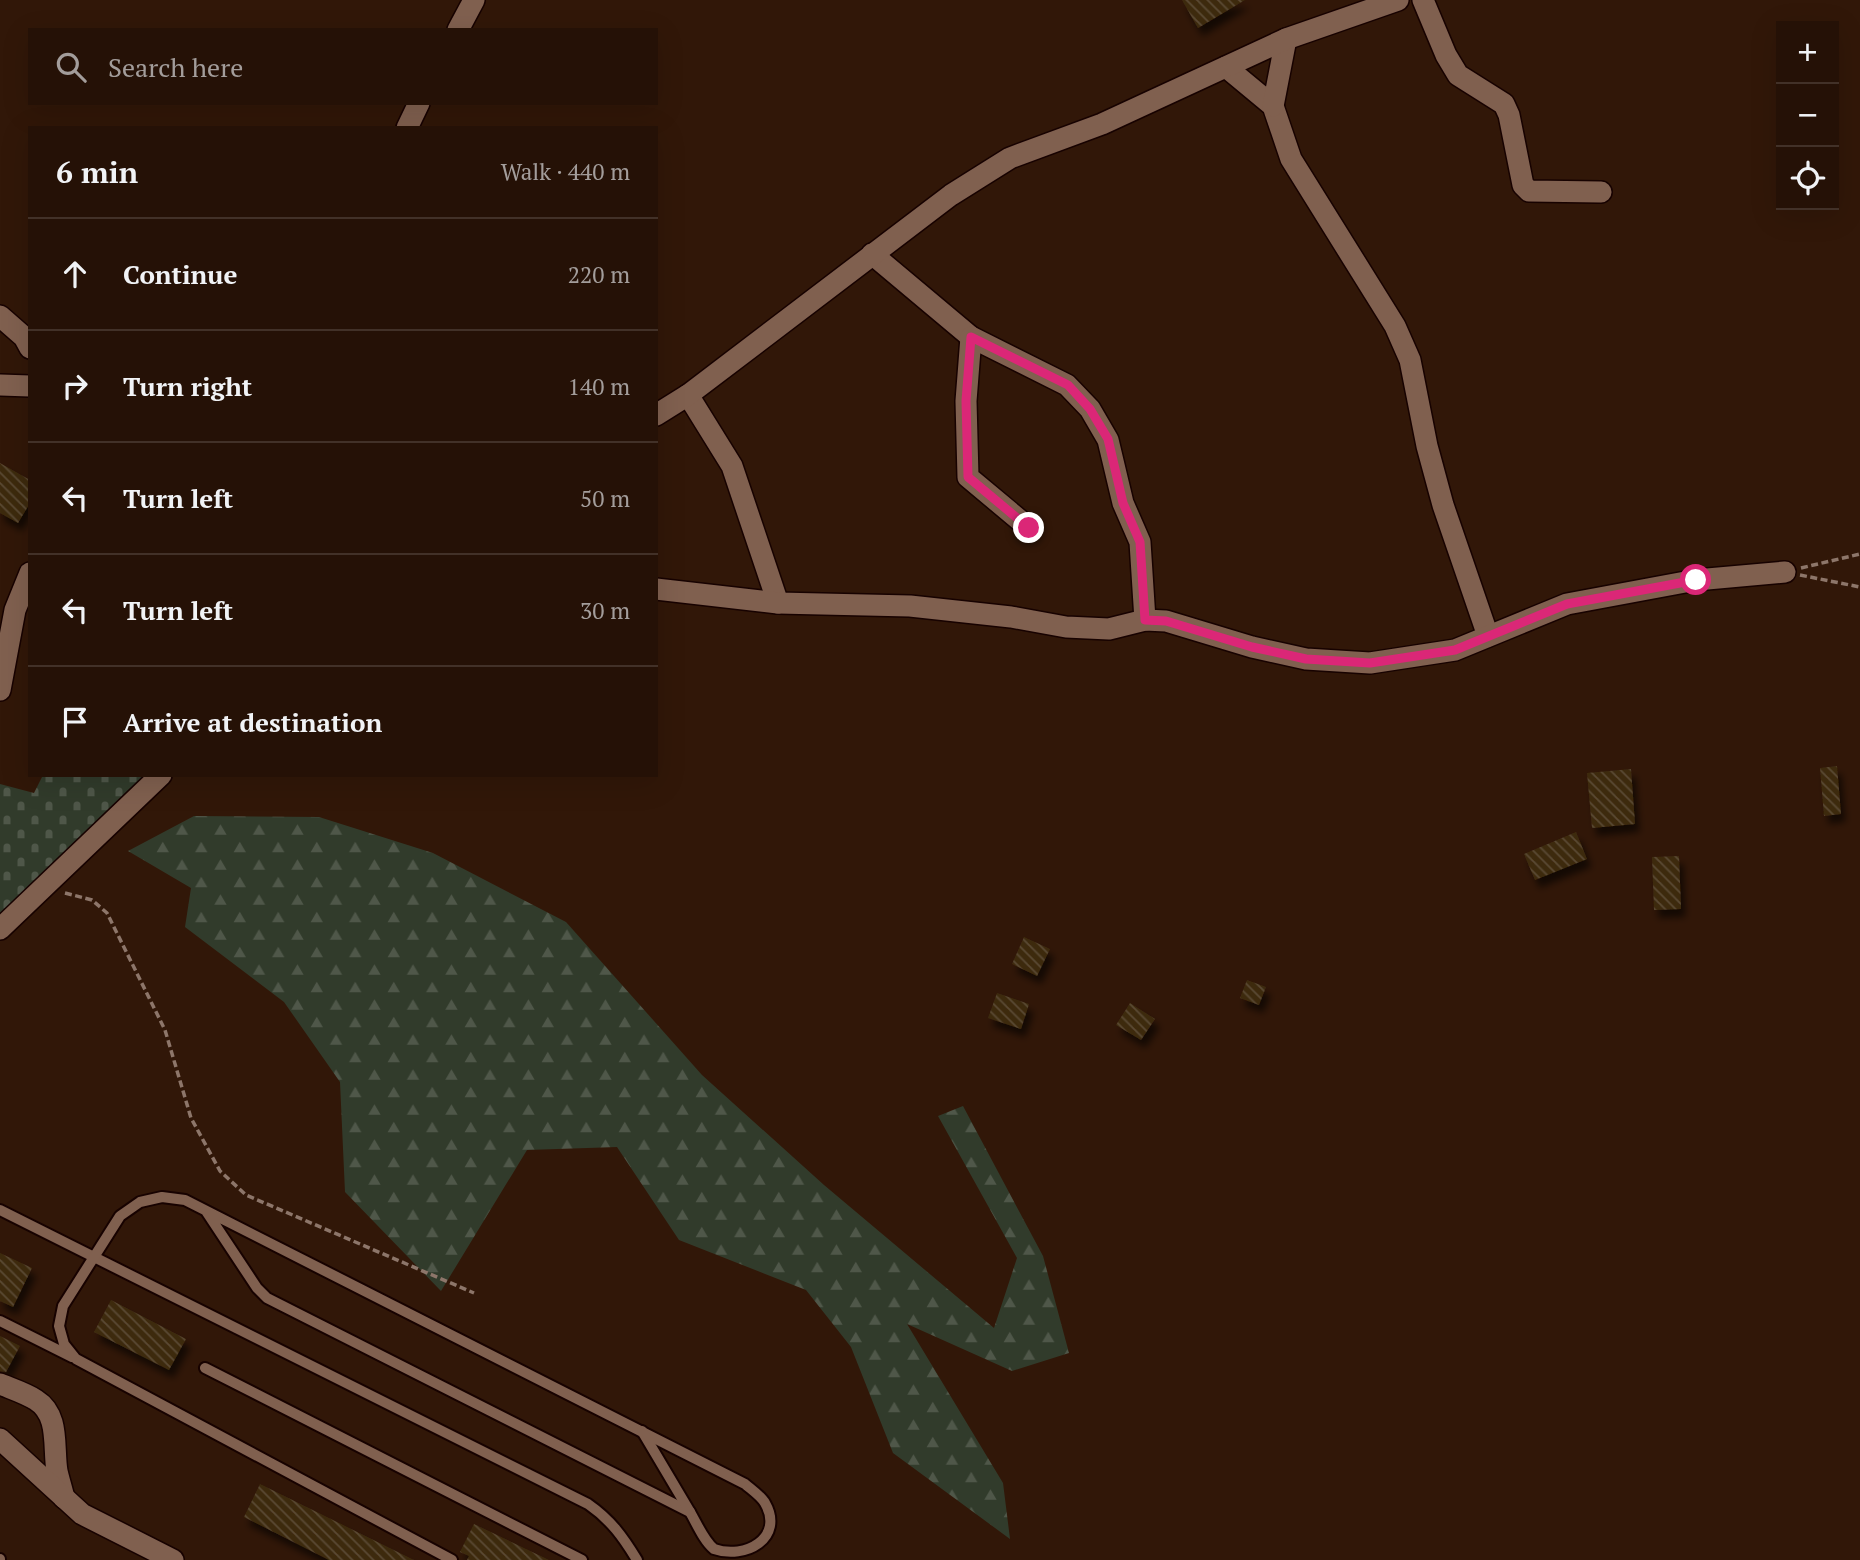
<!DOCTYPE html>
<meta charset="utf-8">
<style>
body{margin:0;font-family:"PT Serif",serif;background:#311f14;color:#f1f3f6}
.controls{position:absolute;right:21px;top:21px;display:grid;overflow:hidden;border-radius:0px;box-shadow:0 7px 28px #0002}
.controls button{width:63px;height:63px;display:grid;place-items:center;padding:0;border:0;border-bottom:2px solid #423128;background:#251106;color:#f1f3f6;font:35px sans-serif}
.stop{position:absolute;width:21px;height:21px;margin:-16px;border:5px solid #db2777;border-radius:50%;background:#fff}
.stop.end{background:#db2777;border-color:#fff;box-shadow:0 2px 7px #0008}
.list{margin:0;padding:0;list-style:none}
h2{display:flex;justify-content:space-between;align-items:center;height:91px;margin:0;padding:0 28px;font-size:30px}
h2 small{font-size:23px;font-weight:400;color:#a39d9b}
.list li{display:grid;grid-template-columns:46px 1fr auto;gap:21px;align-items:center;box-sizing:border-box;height:112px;padding:0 28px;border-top:2px solid #423128}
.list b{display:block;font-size:26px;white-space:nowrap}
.list em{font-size:23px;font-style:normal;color:#a39d9b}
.icon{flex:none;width:38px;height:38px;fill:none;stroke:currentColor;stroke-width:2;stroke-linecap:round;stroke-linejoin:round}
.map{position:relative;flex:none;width:1860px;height:1560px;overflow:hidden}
.search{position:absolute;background:#251106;box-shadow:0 7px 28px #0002;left:28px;top:28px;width:630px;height:77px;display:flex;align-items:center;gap:18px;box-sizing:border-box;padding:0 24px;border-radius:0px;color:#a39d9b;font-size:26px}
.panel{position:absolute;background:#251106;box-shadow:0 7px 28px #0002;left:28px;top:126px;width:630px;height:651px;border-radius:0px}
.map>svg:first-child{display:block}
.forest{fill:url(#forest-firs)}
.cemetery{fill:url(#cemetery-stones)}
.building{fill:url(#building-back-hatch);filter:url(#shadow)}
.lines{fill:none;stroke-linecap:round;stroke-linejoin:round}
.service-casing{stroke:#170200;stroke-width:14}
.minor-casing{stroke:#170200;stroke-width:24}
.path{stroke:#8d766a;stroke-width:3.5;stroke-dasharray:7 3.5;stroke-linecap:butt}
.service{stroke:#80604f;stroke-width:10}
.minor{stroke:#80604f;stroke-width:21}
.route{stroke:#db2777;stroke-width:9}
</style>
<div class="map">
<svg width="1860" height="1560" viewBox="0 0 1860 1560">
<defs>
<pattern id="forest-firs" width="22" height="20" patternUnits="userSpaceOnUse" patternTransform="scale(1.75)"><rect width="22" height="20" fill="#313b2b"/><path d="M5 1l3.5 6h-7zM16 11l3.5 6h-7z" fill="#4f5749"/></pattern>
<pattern id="cemetery-stones" width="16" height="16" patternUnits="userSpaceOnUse" patternTransform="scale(1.75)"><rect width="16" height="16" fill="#313b2b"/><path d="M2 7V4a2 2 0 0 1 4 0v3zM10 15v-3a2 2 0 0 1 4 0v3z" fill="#4f5749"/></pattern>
<pattern id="building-back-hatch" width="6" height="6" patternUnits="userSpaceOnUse" patternTransform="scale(1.75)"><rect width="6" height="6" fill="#3e2b10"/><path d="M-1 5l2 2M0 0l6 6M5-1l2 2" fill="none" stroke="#5a4932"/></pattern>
<filter id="shadow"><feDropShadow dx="4.5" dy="8" stdDeviation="3.5" flood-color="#0009"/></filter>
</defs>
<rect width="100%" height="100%" fill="#311708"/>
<path class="forest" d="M 194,816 L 319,817 L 433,853 L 566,922 L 702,1075 L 824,1185 L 994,1328 L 1017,1258 L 938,1116 L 963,1106 L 1043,1256 L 1069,1353 L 1012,1371 L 907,1324 L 1003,1483 L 1010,1539 L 893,1453 L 851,1347 L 806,1290 L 679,1240 L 617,1147 L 527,1150 L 441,1291 L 345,1192 L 340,1082 L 284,1002 L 185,927 L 191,888 L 128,851 Z"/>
<path class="cemetery" d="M 43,775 L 161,775 L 0,929 L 0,784 L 34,793 Z"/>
<g class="building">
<path d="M 1182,0 L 1245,0 L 1198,28 Z"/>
<path d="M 0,463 L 30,480 L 30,503 L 18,523 L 0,513 Z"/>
<path d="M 1837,766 L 1841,814 L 1824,816 L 1820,768 Z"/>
<path d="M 1631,769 L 1635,824 L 1592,828 L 1587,773 Z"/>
<path d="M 1576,832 L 1587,859 L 1535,880 L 1524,854 Z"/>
<path d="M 1679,856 L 1681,909 L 1654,910 L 1652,857 Z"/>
<path d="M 1024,937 L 1050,949 L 1037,976 L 1012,964 Z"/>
<path d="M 1247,980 L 1266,987 L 1259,1005 L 1240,998 Z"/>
<path d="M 997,993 L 1029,1004 L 1021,1029 L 988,1018 Z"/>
<path d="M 1130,1003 L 1155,1019 L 1141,1040 L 1116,1025 Z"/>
<path d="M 0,1253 L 32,1268 L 13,1307 L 0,1301 Z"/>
<path d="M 111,1300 L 186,1339 L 169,1370 L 94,1332 Z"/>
<path d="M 0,1336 L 20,1346 L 6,1372 L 0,1371 Z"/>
<path d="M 260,1484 L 414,1560 L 329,1560 L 244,1517 Z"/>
<path d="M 474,1524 L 549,1560 L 467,1560 L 469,1556 L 460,1552 Z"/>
</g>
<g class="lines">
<g class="service-casing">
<g id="service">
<path d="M 0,1210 L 588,1504 C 611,1520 623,1537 637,1560"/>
<path d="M 206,1211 L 257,1288 L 267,1298 L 690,1512 C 697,1524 704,1541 714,1549 C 745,1560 785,1538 765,1503 C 761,1496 752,1490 745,1484 L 185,1200 L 162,1197 L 140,1202 L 120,1216 L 63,1306 L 59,1326 L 64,1344 L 76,1359 L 452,1560"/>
<path d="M 0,1321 L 72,1357"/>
<path d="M 205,1368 L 582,1560"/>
<path d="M 642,1431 L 690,1512"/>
<path d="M 0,1559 L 0,1560"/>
</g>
</g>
<g class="minor-casing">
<g id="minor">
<path d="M 1423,0 L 1446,55 L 1458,75 L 1504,104 L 1509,115 L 1523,185 L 1529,191 L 1601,192"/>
<path d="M 458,30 L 474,0"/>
<path d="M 1226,67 L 1273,106 L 1291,159 L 1395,326 L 1410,360 L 1427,446 L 1443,505 L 1488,636"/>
<path d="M 1273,106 L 1286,39"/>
<path d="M 407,128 L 419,103"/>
<path d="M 872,254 L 971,337 L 1067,385 L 1090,409 L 1108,440 L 1123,503 L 1140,542 L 1145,620"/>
<path d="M 0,316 L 24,337 L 30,348"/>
<path d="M 971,337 L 966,401 L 968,477 L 1029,528"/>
<path d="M 0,385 L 30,386"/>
<path d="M 688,395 L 732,466 L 778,603"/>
<path d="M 656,415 L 688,395 L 951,195 L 1010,158 L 1102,124 L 1286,39 L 1398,0"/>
<path d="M 656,589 L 778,603 L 910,606 L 1011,617 L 1066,627 L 1109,629 L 1145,620 L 1166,621 L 1252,647 L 1306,659 L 1370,663 L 1455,650 L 1567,604 L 1696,580 L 1785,572"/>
<path d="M 0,690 L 15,610 L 30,573"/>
<path d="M 0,929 L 161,775"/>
<path d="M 0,1384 C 12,1389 25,1393 36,1400 C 60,1415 53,1447 57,1471 C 59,1480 62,1489 64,1498"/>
<path d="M 0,1439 L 82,1514 L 173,1560"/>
</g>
</g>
<g class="path">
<path d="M 1801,568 L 1860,554"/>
<path d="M 1800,575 L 1860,587"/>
<path d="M 65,893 L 92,900 L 107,913 L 165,1030 L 191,1118 L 220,1171 L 246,1195 L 474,1293"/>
</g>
<use href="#service" class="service"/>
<use href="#minor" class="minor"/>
</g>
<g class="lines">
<path class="route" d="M 1029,528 L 968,477 L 966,401 L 971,337 L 1068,385 L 1090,409 L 1108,439 L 1123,503 L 1140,542 L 1145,620 L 1166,621 L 1252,647 L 1306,659 L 1370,663 L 1455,650 L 1567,604 L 1696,580"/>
</g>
</svg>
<div class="controls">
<button>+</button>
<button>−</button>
<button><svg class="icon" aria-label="locate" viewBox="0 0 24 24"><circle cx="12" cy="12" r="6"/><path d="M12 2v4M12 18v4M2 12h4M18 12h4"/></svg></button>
</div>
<div class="stop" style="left:1696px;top:580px"></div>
<div class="stop end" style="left:1029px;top:528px"></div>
<div class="search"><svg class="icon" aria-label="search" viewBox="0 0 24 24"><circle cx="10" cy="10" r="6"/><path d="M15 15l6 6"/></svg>Search here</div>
<section class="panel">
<h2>6 min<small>Walk · 440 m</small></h2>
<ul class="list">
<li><svg class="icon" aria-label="ahead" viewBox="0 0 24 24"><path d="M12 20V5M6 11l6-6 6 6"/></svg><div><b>Continue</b></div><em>220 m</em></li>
<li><svg class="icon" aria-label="right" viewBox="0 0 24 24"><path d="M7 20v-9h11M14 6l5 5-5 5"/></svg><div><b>Turn right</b></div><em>140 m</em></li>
<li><svg class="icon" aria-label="left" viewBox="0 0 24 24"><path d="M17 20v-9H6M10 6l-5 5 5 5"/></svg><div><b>Turn left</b></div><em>50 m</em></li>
<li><svg class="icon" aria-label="left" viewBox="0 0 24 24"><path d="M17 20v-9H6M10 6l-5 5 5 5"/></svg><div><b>Turn left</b></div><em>30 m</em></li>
<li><svg class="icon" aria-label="arrive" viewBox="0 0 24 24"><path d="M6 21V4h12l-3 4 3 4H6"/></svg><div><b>Arrive at destination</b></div></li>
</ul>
</section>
</div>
